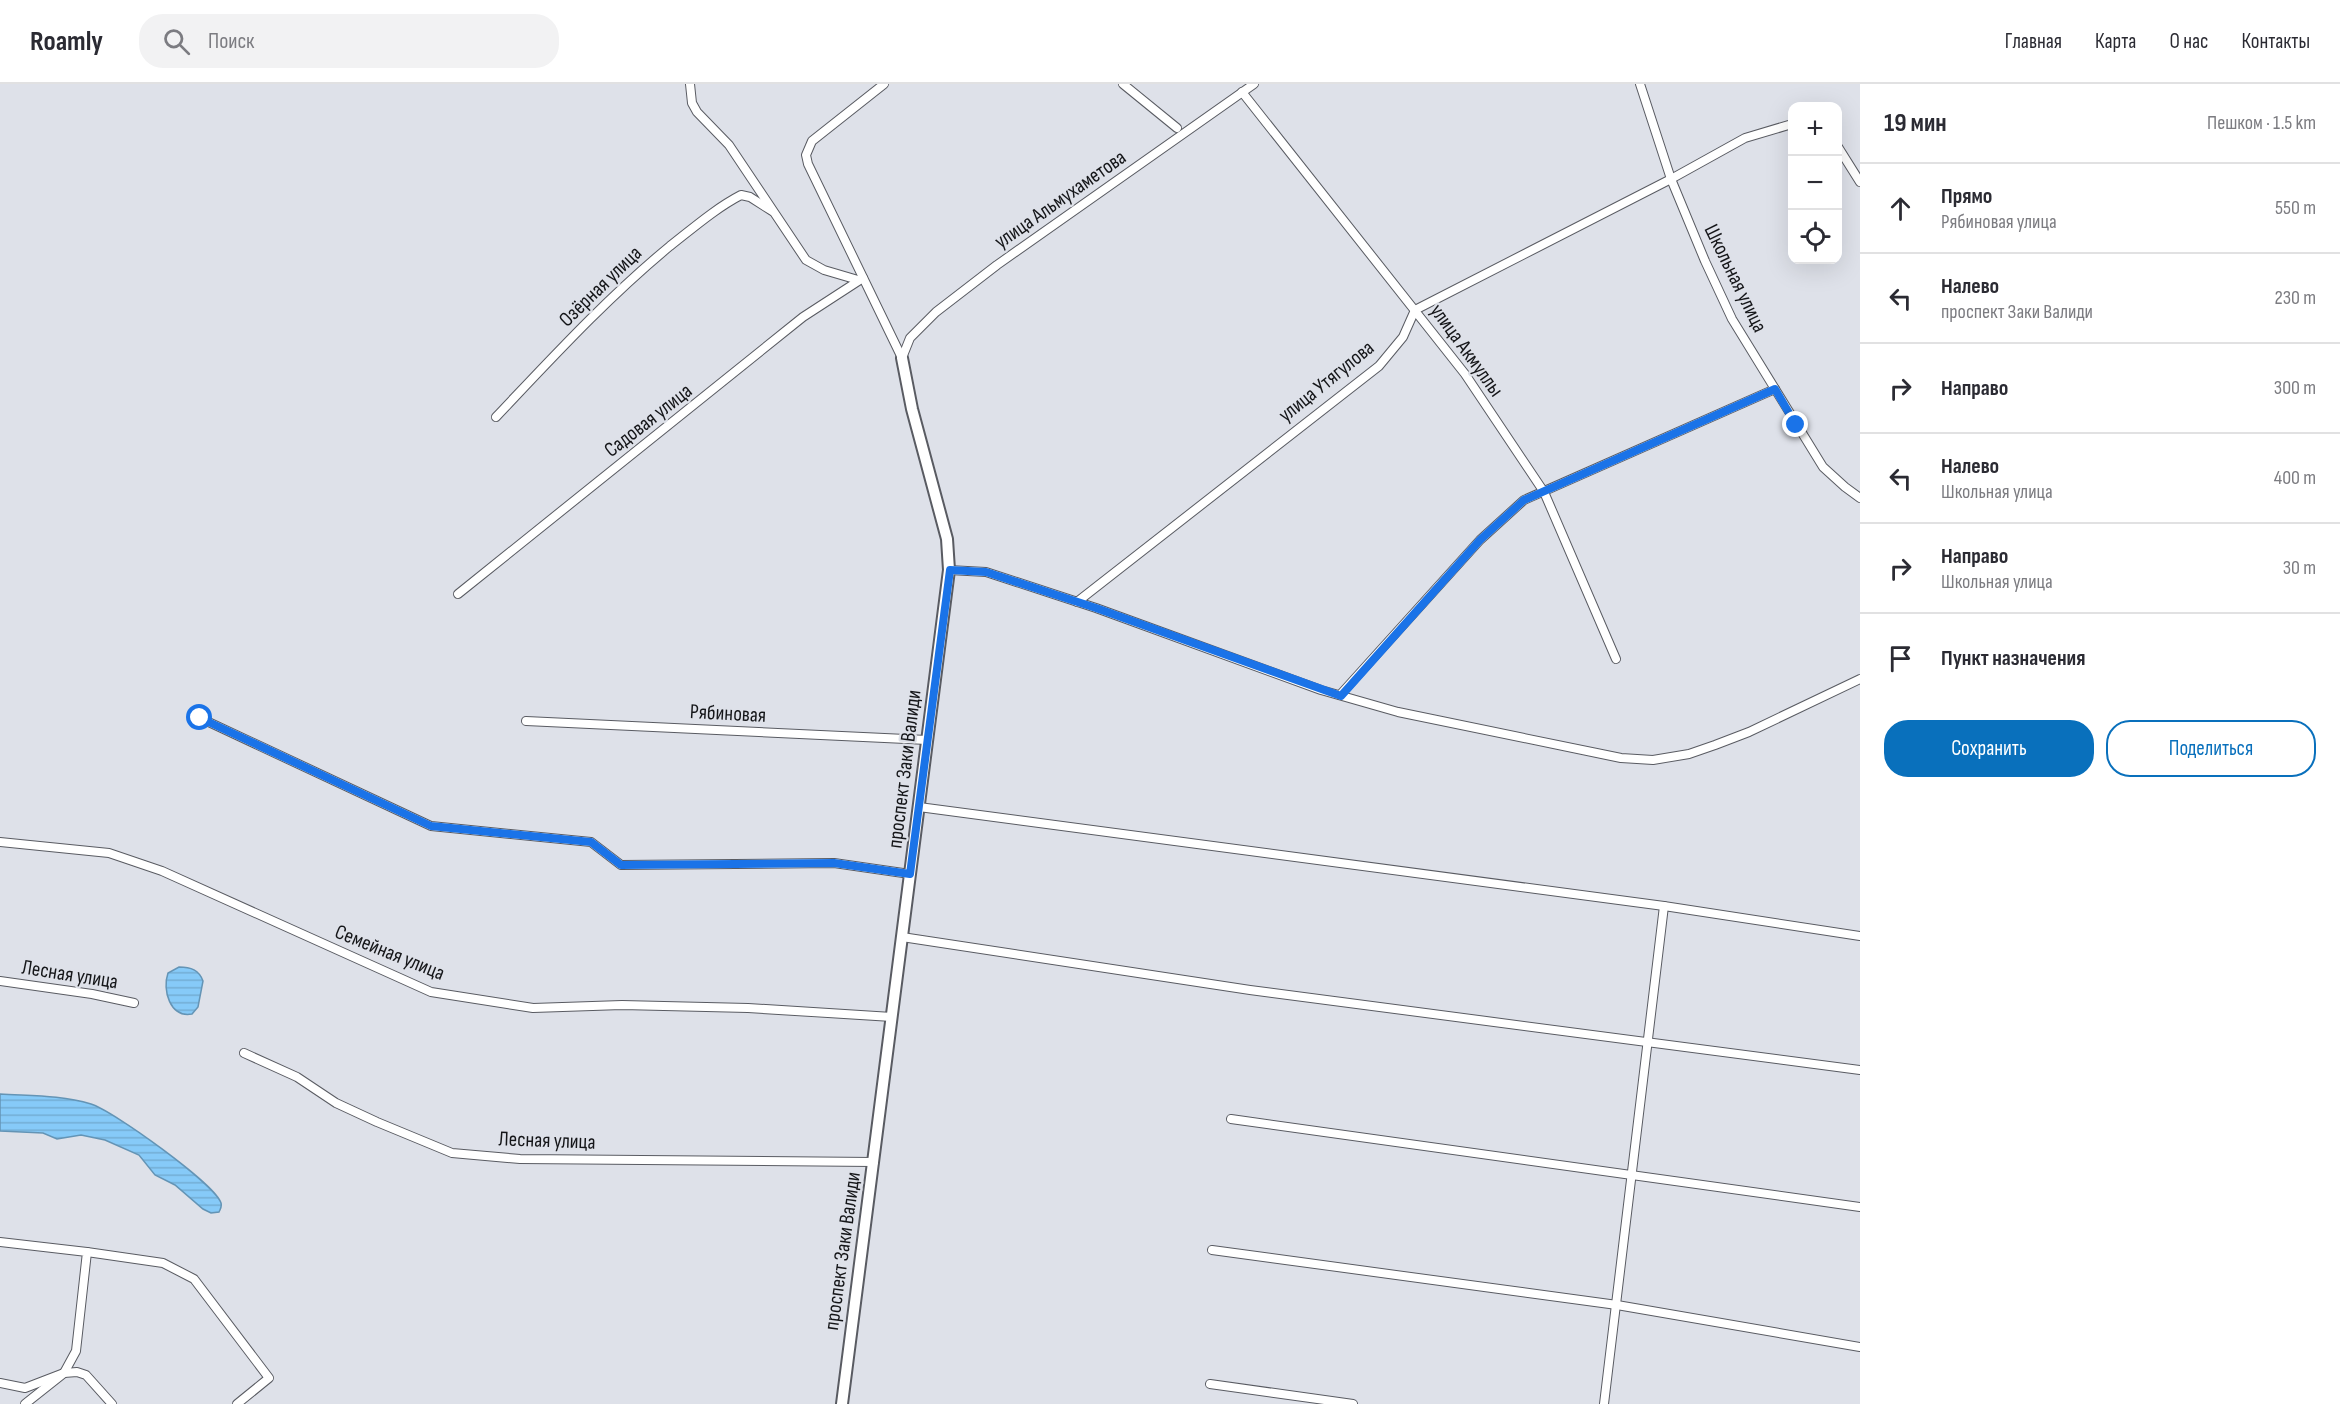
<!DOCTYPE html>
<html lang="ru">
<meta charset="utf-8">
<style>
body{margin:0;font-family:"Sofia Sans Condensed",sans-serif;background:#f2f2f3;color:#2b2b33}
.controls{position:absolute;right:18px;top:18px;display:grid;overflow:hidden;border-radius:12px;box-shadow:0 6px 24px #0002}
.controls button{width:54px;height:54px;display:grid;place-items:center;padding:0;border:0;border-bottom:2px solid #e1e1e2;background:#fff;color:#2b2b33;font:30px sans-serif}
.stop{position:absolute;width:18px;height:18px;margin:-14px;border:4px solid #1a73e8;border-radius:50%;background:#fff}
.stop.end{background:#1a73e8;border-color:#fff;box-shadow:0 2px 6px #0008}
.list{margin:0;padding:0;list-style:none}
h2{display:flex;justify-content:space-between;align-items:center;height:78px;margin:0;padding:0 24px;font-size:26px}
h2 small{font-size:20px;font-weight:400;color:#7c7c81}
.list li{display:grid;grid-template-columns:39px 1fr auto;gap:18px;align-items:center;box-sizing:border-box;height:90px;padding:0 24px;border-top:2px solid #e1e1e2}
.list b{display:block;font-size:22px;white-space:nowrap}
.list p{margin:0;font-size:20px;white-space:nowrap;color:#7c7c81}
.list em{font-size:20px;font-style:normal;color:#7c7c81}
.actions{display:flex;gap:12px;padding:18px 24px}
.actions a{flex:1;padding:14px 0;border:2px solid #0970bc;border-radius:24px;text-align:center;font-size:21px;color:#0970bc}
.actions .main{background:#0970bc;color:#fff}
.icon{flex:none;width:33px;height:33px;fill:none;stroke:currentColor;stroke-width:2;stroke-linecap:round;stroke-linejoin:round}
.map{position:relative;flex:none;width:1860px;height:1320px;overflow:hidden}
header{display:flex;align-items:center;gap:36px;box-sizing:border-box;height:84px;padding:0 30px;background:#fff;border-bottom:2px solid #e1e1e2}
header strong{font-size:28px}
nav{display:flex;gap:33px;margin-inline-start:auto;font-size:21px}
.search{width:420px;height:54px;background:#f2f2f3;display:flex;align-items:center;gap:15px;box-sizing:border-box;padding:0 21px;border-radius:24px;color:#7c7c81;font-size:22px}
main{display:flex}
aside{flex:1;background:#fff}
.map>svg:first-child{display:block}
.water{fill:url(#water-rules);stroke:#6494b5;stroke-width:1.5}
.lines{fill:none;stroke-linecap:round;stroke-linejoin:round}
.street-casing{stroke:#595b62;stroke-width:10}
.secondary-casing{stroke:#595b62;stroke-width:14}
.street{stroke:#fff;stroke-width:8}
.secondary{stroke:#fff;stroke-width:10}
.route{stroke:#1a73e8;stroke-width:8}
.labels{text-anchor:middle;stroke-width:4.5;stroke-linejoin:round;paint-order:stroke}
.street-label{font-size:21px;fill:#151619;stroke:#dee1e9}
</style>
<header>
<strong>Roamly</strong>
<div class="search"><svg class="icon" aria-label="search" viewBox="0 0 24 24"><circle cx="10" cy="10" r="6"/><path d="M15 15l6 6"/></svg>Поиск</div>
<nav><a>Главная</a><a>Карта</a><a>О нас</a><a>Контакты</a></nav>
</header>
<main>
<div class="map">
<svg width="1860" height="1320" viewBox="0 0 1860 1320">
<defs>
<pattern id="water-rules" width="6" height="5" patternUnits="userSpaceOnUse" patternTransform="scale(1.5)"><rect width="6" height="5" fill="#86caf8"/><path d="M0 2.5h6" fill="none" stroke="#73add4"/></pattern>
</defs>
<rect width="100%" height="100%" fill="#dee1e9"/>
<g class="water">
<path d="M 179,883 C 191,883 199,886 203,897 L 198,923 L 192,930 C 170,934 162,906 168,889 Z"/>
<path d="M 0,1010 C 30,1012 61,1011 91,1020 C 112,1026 215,1100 221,1119 C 222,1123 221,1124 219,1128 L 211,1129 L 203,1125 L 175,1101 L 155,1091 L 139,1071 L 105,1056 L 81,1051 L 57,1055 L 43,1049 L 0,1047 Z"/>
</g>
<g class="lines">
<g class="street-casing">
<g id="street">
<path d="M 690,0 L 692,19 L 697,28 L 729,61 L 806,176 L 824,186 L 858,196"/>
<path d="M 884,0 L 812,57 L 806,71 L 808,80 L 902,274"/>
<path d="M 1123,0 L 1177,44"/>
<path d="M 1640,0 L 1671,95 L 1705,177 L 1732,235 L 1823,383 L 1845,403 L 1860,414"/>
<path d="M 1242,8 L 1465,290 L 1544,408 L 1616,575"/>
<path d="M 1838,63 L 1860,98"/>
<path d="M 902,274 L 910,254 L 936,228 L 997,181 L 1254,0"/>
<path d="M 496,333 C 552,274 607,214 670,162 C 693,144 716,124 741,111 L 750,113 L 772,127"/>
<path d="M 949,486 L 986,488 L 1096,524 L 1321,606 L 1398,628 L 1621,674 L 1653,676 L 1689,670 L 1715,661 L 1749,648 L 1860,595"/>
<path d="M 458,510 L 803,233 L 863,194"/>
<path d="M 1077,518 L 1379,282 L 1403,253 L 1415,226 L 1671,95 L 1745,54 L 1792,40"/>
<path d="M 1340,611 L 1480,456 L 1524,416 L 1775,305"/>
<path d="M 200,634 L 431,742 L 591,758 L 621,781 L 834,779 L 910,790"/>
<path d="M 526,637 L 927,656"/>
<path d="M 919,723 L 1664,822 L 1860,852"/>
<path d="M 0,758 L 109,769 L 162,787 L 431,908 L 533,924 L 622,921 L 748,924 L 892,933"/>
<path d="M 902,853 L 1250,906 L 1860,986"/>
<path d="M 0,897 L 92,910 L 134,919"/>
<path d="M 244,969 L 297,993 L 336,1019 L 377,1038 L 452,1069 L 520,1075 L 874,1078"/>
<path d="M 1231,1035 L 1860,1123"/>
<path d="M 0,1158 L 87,1168 L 76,1267 L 64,1289 L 25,1320"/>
<path d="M 1212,1166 L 1617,1221 L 1860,1263"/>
<path d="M 87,1168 L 163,1179 L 194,1195 L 269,1294 L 237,1320"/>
<path d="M 0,1299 L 25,1304 L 64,1289 L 77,1288 L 86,1291 L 112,1320"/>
<path d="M 1210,1300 L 1353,1320"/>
<path d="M 1604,1320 L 1664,822"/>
</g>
</g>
<g class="secondary-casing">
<path id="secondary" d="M 842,1320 L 949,486 L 947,455 L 912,325 L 902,274"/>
</g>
<use href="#street" class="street"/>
<use href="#secondary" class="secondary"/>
</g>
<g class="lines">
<path class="route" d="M 200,634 L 431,742 L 591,758 L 621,781 L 834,779 L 910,790 L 950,486 L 986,488 L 1096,524 L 1341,612 L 1480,456 L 1524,416 L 1775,305 L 1796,341"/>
</g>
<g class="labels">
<g class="street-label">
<text transform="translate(1060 115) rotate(-35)" y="7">улица Альмухаметова</text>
<text transform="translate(1736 194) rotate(64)" y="7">Школьная улица</text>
<text transform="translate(600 202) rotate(-44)" y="7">Озёрная улица</text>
<text transform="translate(1467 266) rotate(54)" y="7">улица Акмуллы</text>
<text transform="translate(1326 297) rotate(-39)" y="7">улица Утягулова</text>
<text transform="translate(648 336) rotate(-38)" y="7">Садовая улица</text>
<text transform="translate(728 629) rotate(3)" y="7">Рябиновая</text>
<text transform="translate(904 685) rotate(-83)" y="7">проспект Заки Валиди</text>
<text transform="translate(390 868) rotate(22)" y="7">Семейная улица</text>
<text transform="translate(70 890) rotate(9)" y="7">Лесная улица</text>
<text transform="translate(547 1056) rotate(2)" y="7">Лесная улица</text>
<text transform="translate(842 1167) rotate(-82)" y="7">проспект Заки Валиди</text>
</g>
</g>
</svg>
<div class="controls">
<button>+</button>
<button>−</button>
<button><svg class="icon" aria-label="locate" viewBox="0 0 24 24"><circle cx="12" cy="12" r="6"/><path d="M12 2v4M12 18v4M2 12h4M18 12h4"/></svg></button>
</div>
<div class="stop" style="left:200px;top:634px"></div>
<div class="stop end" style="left:1796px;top:341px"></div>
</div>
<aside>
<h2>19 мин<small>Пешком · 1.5 km</small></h2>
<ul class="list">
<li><svg class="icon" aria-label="ahead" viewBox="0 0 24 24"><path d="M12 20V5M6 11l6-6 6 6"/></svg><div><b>Прямо</b><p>Рябиновая улица</p></div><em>550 m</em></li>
<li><svg class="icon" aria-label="left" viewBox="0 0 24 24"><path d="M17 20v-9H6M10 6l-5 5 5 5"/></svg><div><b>Налево</b><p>проспект Заки Валиди</p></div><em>230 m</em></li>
<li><svg class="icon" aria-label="right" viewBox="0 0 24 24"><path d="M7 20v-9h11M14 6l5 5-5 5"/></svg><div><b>Направо</b></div><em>300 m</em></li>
<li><svg class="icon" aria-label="left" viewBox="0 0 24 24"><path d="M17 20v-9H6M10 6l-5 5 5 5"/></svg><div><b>Налево</b><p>Школьная улица</p></div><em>400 m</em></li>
<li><svg class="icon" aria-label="right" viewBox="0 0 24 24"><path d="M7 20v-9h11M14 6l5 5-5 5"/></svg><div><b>Направо</b><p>Школьная улица</p></div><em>30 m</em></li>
<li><svg class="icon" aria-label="arrive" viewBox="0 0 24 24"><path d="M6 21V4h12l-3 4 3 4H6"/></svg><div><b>Пункт назначения</b></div></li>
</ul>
<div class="actions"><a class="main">Сохранить</a><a>Поделиться</a></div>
</aside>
</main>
